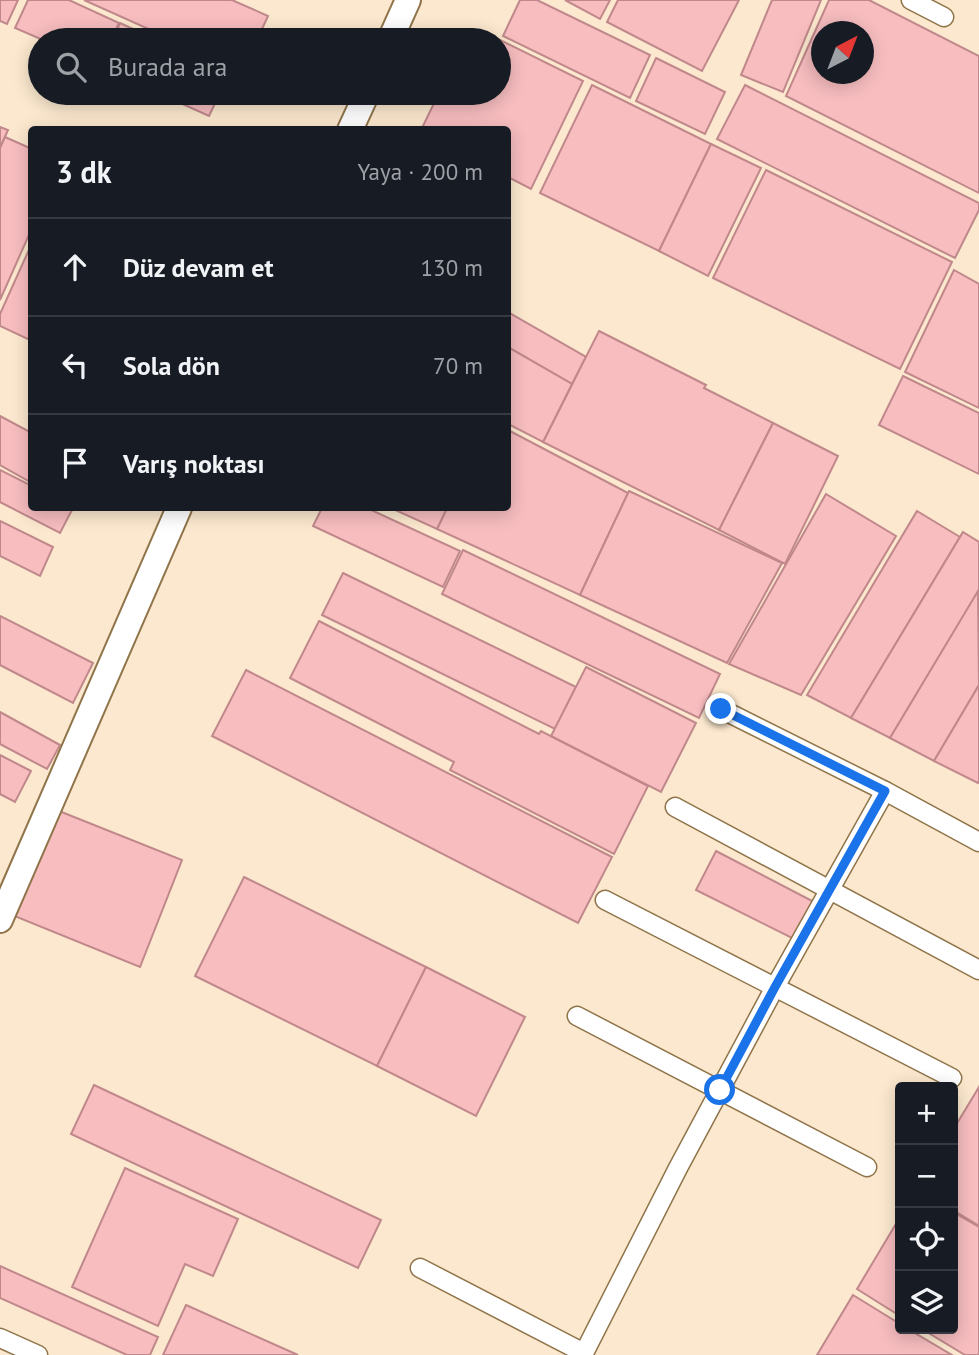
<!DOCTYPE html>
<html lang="tr">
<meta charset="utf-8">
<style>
body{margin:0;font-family:"PT Sans",sans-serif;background:#242831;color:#f1f3f6}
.controls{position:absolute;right:21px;bottom:21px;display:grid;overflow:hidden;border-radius:7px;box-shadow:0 4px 18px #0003}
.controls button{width:63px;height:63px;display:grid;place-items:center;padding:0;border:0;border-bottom:2px solid #363941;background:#171b24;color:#f1f3f6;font:35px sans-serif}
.compass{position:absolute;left:811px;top:21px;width:63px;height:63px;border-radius:50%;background:#171b24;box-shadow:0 4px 18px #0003;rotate:42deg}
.stop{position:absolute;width:21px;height:21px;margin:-16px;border:5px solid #1a73e8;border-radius:50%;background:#fff}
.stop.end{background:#1a73e8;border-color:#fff;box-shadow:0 2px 7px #0008}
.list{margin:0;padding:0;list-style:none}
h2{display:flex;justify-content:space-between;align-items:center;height:91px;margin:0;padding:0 28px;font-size:30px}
h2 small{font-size:23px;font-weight:400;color:#9ea1a6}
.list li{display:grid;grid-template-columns:46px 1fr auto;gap:21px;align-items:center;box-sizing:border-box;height:98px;padding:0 28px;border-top:2px solid #363941}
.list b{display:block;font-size:26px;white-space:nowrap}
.list em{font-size:23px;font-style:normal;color:#9ea1a6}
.icon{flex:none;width:38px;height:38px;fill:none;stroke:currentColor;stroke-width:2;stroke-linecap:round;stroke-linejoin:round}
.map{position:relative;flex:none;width:979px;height:1355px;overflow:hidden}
.search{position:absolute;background:#171b24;box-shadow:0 4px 18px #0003;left:28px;top:28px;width:483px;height:77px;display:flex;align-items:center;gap:18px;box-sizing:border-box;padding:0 24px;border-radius:38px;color:#9ea1a6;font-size:26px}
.panel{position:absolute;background:#171b24;box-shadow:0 4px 18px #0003;left:28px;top:126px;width:483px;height:385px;border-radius:7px}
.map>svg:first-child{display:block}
.building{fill:#f7bdbf;stroke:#c0888b;stroke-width:2;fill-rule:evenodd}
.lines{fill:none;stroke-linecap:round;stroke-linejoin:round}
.street-casing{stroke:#90744a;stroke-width:21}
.secondary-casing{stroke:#90744a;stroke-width:28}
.street{stroke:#fff;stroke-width:18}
.secondary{stroke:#fff;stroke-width:24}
.route{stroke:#1a73e8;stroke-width:9}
</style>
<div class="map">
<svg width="979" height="1355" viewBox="0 0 979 1355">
<rect width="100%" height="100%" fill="#fbe8ce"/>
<g class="building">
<path d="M 0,0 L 18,0 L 7,24 L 0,21 Z"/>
<path d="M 28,0 L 69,0 L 119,23 L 111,40 L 43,40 L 15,28 Z"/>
<path d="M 84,0 L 232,0 L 268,16 L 257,40 L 173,40 Z"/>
<path d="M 520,0 L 537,0 L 650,55 L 630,98 L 503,36 Z"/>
<path d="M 565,0 L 610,0 L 600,19 Z"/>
<path d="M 618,0 L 739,0 L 702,71 L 607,22 Z"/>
<path d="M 772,0 L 821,0 L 783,92 L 741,75 Z"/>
<path d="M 829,0 L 869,0 L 979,56 L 979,193 L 786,96 ZM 822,32 L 864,32 L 864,74 L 822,74 Z"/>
<path d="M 120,23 L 157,40 L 113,40 Z"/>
<path d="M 486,33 L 583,81 L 531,189 L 508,177 L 508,130 L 421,130 L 439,93 L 499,93 L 499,40 L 483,40 Z"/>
<path d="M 656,58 L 725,92 L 705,134 L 636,101 Z"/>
<path d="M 592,85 L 711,144 L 659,251 L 540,193 Z"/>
<path d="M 745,85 L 979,203 L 979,210 L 955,258 L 717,139 Z"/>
<path d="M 158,93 L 220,93 L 209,116 Z"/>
<path d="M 0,127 L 8,130 L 0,148 Z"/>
<path d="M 5,137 L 32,149 L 32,228 L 0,300 L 0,148 Z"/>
<path d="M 711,144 L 761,168 L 708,276 L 659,251 Z"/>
<path d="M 766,170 L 952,262 L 900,369 L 713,278 Z"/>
<path d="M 32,243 L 32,341 L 0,326 L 0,314 Z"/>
<path d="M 954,270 L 979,284 L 979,408 L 905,372 Z"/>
<path d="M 508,312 L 586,357 L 572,384 L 508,347 Z"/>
<path d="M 599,331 L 706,385 L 704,388 L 773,423 L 719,530 L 543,442 Z"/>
<path d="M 508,347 L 572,384 L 543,442 L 508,424 Z"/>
<path d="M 903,376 L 979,413 L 979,474 L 879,425 Z"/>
<path d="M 0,416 L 32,433 L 32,483 L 0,465 Z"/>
<path d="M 773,423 L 838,456 L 785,564 L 719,530 Z"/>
<path d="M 508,430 L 628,493 L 580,595 L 437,529 L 447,508 L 508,508 Z"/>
<path d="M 0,470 L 32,486 L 32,508 L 73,508 L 60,533 L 0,502 Z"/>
<path d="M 629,491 L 782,563 L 727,663 L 580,595 Z"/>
<path d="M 826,494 L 896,536 L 801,695 L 729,664 Z"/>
<path d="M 322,508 L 367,508 L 460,551 L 443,587 L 313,526 Z"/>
<path d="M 391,508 L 447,508 L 437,529 Z"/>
<path d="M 917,511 L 960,537 L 851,718 L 807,695 Z"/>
<path d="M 0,521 L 53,547 L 40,576 L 0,556 Z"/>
<path d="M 963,532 L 979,542 L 979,590 L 890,738 L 851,718 Z"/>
<path d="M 463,550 L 720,674 L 699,718 L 442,594 Z"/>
<path d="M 343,573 L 576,687 L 555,729 L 322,615 Z"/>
<path d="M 978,591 L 979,685 L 934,761 L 890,738 Z"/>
<path d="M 0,616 L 93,663 L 73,703 L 0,665 Z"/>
<path d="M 319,621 L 539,734 L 541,731 L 648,786 L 614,854 L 450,770 L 454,762 L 290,678 Z"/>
<path d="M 586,667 L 696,723 L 661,792 L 551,736 Z"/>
<path d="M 246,670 L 612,857 L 578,923 L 212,736 Z"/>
<path d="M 979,685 L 979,782 L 978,783 L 934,761 Z"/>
<path d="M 0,712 L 60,745 L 47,769 L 0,744 Z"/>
<path d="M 0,755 L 31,771 L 15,802 L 0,794 Z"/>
<path d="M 49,807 L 182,860 L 140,967 L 7,913 Z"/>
<path d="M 716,851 L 814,902 L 794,939 L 696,890 Z"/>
<path d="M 244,877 L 426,967 L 377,1066 L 195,976 Z"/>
<path d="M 426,967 L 525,1017 L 476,1116 L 377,1066 Z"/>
<path d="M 94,1085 L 381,1220 L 358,1268 L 71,1134 Z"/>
<path d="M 979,1087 L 979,1226 L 953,1210 L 953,1130 Z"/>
<path d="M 125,1168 L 238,1219 L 213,1276 L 185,1264 L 158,1326 L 72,1287 Z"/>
<path d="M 953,1212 L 979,1227 L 979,1355 L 965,1355 L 922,1329 L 953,1329 Z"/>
<path d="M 900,1217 L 900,1316 L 857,1289 Z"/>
<path d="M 0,1266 L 158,1337 L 150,1355 L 127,1355 L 0,1298 Z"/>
<path d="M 853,1295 L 900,1324 L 900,1329 L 908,1329 L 952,1355 L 817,1355 Z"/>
<path d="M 186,1305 L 298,1355 L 163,1355 Z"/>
</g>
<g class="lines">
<g class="street-casing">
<g id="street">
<path d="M 911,0 L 944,17"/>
<path d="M 721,709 L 885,791 L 979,842"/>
<path d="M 675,807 L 979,970"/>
<path d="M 605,900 L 952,1078"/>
<path d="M 577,1016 L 867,1167"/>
<path d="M 420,1268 L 584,1353"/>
<path d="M 0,1338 L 38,1355"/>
<path d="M 583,1355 L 678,1168 L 775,987 L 885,791"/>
</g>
</g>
<g class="secondary-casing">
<g id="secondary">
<path d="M 390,40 L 408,0"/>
<path d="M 350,130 L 367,93"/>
<path d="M 0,920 L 179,508"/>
</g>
</g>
<use href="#street" class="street"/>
<use href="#secondary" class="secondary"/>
</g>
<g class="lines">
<path class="route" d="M 720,1090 L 775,987 L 885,791 L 721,709"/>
</g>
</svg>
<div class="controls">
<button>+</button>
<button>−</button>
<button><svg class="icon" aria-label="locate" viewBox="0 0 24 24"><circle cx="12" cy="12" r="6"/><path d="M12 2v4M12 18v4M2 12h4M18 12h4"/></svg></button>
<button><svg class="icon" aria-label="layers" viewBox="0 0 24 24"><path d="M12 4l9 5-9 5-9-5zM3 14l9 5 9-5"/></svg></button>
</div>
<svg class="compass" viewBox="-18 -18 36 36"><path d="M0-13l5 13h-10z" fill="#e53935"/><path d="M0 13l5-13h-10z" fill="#9ea1a6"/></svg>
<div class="stop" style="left:720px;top:1090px"></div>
<div class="stop end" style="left:721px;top:709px"></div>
<div class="search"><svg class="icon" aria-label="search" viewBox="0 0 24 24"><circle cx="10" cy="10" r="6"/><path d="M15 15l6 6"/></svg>Burada ara</div>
<section class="panel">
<h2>3 dk<small>Yaya · 200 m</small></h2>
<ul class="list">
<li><svg class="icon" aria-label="ahead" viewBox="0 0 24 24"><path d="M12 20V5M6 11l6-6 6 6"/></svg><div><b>Düz devam et</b></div><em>130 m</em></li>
<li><svg class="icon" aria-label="left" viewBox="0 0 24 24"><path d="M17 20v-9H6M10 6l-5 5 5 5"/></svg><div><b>Sola dön</b></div><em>70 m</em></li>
<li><svg class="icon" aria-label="arrive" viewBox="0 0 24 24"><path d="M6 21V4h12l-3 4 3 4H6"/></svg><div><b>Varış noktası</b></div></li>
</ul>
</section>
</div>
